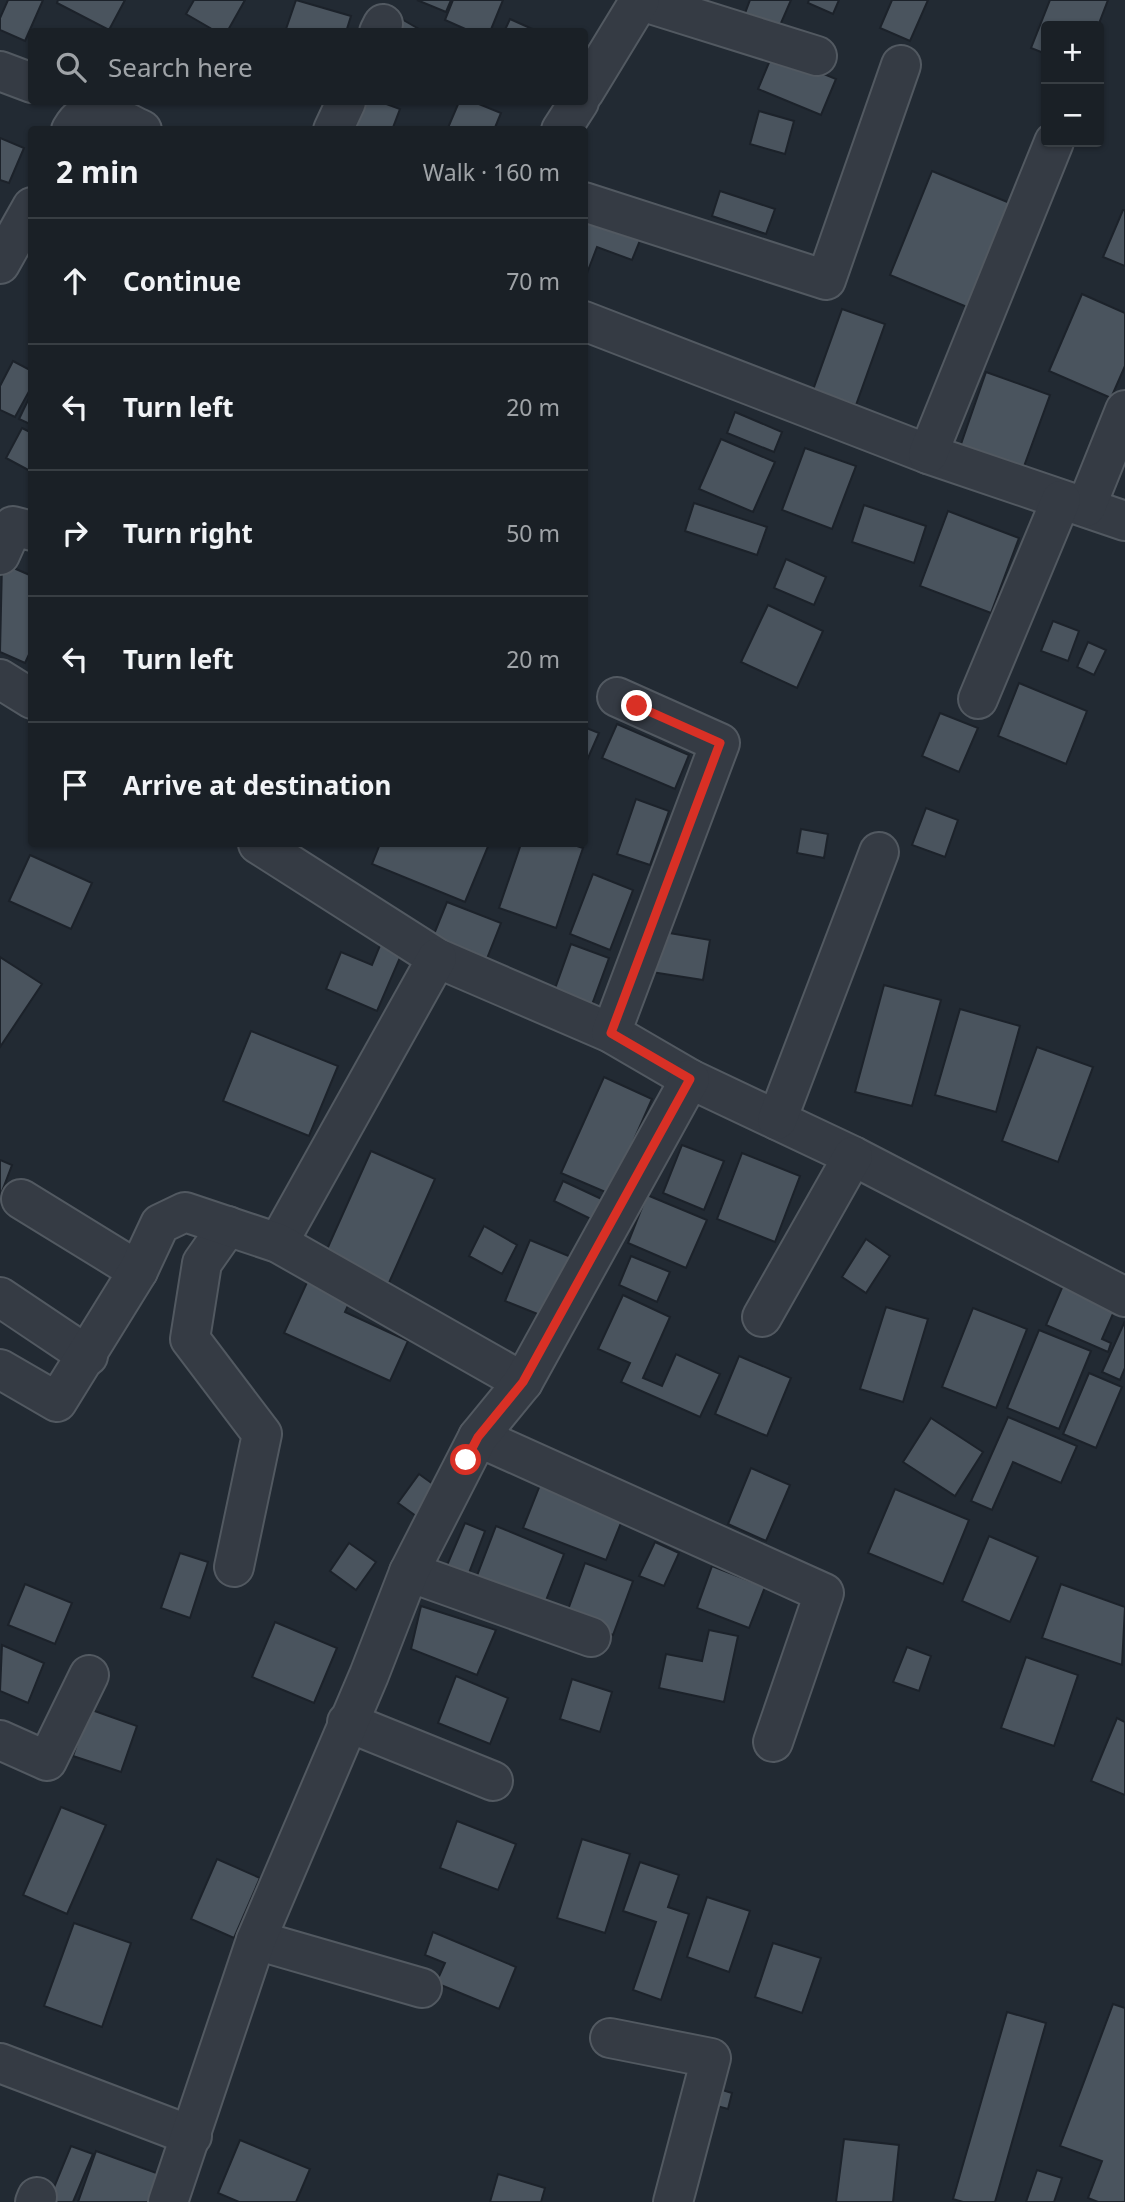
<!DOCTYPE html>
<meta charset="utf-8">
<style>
body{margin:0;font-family:"Noto Sans",sans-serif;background:#272d32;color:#f1f3f6}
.controls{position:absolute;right:21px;top:21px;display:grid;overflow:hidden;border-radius:7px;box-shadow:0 2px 5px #0004}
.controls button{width:63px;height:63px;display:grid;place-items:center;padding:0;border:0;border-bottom:2px solid #383e43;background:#1a2026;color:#f1f3f6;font:35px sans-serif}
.stop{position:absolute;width:21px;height:21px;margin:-16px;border:5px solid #d93025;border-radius:50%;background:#fff}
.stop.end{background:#d93025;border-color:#fff;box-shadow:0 2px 7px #0008}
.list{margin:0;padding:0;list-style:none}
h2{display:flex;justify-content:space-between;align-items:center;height:91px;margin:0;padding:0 28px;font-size:30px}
h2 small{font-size:23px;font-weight:400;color:#9fa3a7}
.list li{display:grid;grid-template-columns:46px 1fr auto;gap:21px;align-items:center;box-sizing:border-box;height:126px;padding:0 28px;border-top:2px solid #383e43}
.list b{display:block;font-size:26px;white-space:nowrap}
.list em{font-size:23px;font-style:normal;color:#9fa3a7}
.icon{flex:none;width:38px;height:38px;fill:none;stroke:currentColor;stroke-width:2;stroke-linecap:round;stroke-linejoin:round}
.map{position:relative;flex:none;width:1125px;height:2202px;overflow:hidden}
.search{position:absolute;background:#1a2026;box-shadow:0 2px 5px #0004;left:28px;top:28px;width:560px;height:77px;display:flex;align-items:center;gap:18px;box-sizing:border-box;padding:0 24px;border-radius:7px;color:#9fa3a7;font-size:26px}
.panel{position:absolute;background:#1a2026;box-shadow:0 2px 5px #0004;left:28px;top:126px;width:560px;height:721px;border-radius:7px}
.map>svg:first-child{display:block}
.building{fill:#4a545e;stroke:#1c222a;stroke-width:2}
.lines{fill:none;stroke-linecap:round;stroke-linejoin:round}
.minor-casing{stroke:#525961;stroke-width:42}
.minor{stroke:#353b44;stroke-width:38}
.route{stroke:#d93025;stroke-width:9}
</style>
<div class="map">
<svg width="1125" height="2202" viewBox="0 0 1125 2202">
<rect width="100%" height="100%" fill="#222a33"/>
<g class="building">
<path d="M 8,0 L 43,0 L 25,41 L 0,30 L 0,18 Z"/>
<path d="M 58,0 L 125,0 L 109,30 L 57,3 Z"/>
<path d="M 194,0 L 245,0 L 227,32 L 217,32 L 186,14 Z"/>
<path d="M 296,0 L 351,16 L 346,32 L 285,32 Z"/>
<path d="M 417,0 L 451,0 L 446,12 Z"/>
<path d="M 453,0 L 503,0 L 490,32 L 472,32 L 445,20 Z"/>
<path d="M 750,0 L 791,0 L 778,30 L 744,16 Z"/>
<path d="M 809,0 L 839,0 L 833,14 L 808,3 Z"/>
<path d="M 892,0 L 928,0 L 910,41 L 880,28 Z"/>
<path d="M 1050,0 L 1108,0 L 1098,26 L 1046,26 L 1046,54 L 1031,48 Z"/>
<path d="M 393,14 L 424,32 L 383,32 Z"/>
<path d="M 510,19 L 539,32 L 504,32 Z"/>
<path d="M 773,53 L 836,79 L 821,115 L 758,89 Z"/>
<path d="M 349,102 L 381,102 L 400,109 L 392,130 L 337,130 Z"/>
<path d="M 459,102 L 474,102 L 501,113 L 494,130 L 447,130 Z"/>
<path d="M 759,111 L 794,121 L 785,154 L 750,144 Z"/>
<path d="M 0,138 L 24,148 L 9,183 L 0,180 Z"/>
<path d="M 932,171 L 1022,208 L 979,312 L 890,275 Z"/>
<path d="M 720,191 L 775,209 L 766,234 L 712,216 Z"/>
<path d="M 1123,210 L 1125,210 L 1125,266 L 1103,257 Z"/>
<path d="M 584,216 L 641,238 L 632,260 L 597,247 L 584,281 Z"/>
<path d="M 1082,294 L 1125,313 L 1125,366 L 1111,398 L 1049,371 Z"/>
<path d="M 842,309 L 885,324 L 856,405 L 813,390 Z"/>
<path d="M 13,361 L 32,371 L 32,386 L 15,417 L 0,410 L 0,386 Z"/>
<path d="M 986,372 L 1050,395 L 1023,469 L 960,447 Z"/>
<path d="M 32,392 L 32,425 L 19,419 Z"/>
<path d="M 735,412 L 782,432 L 774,452 L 727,433 Z"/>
<path d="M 22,428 L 32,433 L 32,472 L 6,458 Z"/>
<path d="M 721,439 L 775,462 L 753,512 L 699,489 Z"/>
<path d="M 805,448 L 856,466 L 832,529 L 782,510 Z"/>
<path d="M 694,503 L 767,527 L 757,555 L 685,531 Z"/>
<path d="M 864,505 L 926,526 L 914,563 L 852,542 Z"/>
<path d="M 948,511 L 1019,538 L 991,613 L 920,586 Z"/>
<path d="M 786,559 L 826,577 L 814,605 L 774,588 Z"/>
<path d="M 2,563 L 32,576 L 32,648 L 25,663 L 0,652 Z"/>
<path d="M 768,605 L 823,631 L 797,688 L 741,662 Z"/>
<path d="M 1053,621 L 1079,631 L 1068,661 L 1041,651 Z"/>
<path d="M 1088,642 L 1106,650 L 1094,675 L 1077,667 Z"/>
<path d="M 1019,683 L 1087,711 L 1066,764 L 998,736 Z"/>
<path d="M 940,713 L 978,728 L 959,772 L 922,756 Z"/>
<path d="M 617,724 L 689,755 L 675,789 L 602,758 Z"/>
<path d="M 584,727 L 599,733 L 584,767 Z"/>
<path d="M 636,799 L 669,811 L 650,865 L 617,854 Z"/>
<path d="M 926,808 L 958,820 L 945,857 L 912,845 Z"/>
<path d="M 801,829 L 828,834 L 824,858 L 797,853 Z"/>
<path d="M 380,844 L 489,844 L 465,902 L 372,864 Z"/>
<path d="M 521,844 L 571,844 L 583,848 L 556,928 L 499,908 Z"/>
<path d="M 30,855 L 92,883 L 71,929 L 9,901 Z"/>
<path d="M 593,874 L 633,890 L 610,950 L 570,934 Z"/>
<path d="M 447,902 L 501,923 L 486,961 L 432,939 Z"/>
<path d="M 652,930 L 710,940 L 703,980 L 645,971 Z"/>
<path d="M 381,943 L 402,953 L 377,1011 L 326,989 L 341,952 L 372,965 Z"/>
<path d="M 571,944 L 609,958 L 590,1010 L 552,997 Z"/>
<path d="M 0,957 L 42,984 L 0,1047 Z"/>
<path d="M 884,985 L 941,1000 L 912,1106 L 855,1092 Z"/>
<path d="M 960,1009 L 1020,1026 L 996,1112 L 935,1095 Z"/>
<path d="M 251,1031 L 338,1066 L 309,1136 L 223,1101 Z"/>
<path d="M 1037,1047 L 1093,1067 L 1058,1162 L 1002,1141 Z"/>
<path d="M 604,1077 L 652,1099 L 610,1194 L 561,1173 Z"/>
<path d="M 682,1145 L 724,1161 L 704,1210 L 663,1193 Z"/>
<path d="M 371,1151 L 435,1179 L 388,1285 L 324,1256 Z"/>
<path d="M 742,1153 L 800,1176 L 775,1242 L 717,1219 Z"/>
<path d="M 0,1160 L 12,1165 L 1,1194 L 0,1194 Z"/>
<path d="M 563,1181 L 608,1202 L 599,1223 L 554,1201 Z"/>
<path d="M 647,1195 L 707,1220 L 686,1268 L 628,1243 Z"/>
<path d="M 484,1226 L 517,1245 L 502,1274 L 469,1256 Z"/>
<path d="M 866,1239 L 890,1256 L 866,1293 L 842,1277 Z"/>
<path d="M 530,1240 L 576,1259 L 550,1319 L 505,1301 Z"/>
<path d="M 631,1256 L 670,1272 L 657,1302 L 619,1285 Z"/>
<path d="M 309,1278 L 352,1297 L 345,1312 L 408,1341 L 390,1381 L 284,1333 Z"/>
<path d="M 1064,1283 L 1116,1307 L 1102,1339 L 1111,1343 L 1108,1352 L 1046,1325 Z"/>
<path d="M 623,1295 L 670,1317 L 643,1378 L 662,1386 L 676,1354 L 720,1374 L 700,1417 L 621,1382 L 630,1363 L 598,1349 Z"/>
<path d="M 886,1307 L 928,1319 L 903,1402 L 860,1389 Z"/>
<path d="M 973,1308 L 1027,1329 L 996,1408 L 942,1387 Z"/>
<path d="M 1125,1321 L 1125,1368 L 1120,1380 L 1102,1372 Z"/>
<path d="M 1039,1330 L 1091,1351 L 1059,1429 L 1007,1408 Z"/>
<path d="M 739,1356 L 791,1378 L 767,1436 L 715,1414 Z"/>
<path d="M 1089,1373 L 1122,1387 L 1096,1448 L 1063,1434 Z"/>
<path d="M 1008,1417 L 1077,1446 L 1061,1483 L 1013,1462 L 992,1510 L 971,1501 Z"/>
<path d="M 931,1418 L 983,1452 L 955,1496 L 903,1462 Z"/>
<path d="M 751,1468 L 790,1485 L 766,1541 L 728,1524 Z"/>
<path d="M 419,1474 L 437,1487 L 416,1516 L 398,1503 Z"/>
<path d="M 544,1475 L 627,1508 L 606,1560 L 523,1528 Z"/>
<path d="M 895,1489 L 969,1520 L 943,1584 L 868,1553 Z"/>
<path d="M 465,1523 L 485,1531 L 464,1586 L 442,1577 Z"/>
<path d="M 496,1526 L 564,1554 L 543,1608 L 475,1581 Z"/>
<path d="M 989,1536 L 1038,1557 L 1010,1622 L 962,1601 Z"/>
<path d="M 655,1542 L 679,1553 L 664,1586 L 639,1576 Z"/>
<path d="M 349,1543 L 376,1562 L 356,1590 L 330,1571 Z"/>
<path d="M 180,1553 L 208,1562 L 190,1618 L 161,1608 Z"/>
<path d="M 585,1563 L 633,1581 L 613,1635 L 565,1618 Z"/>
<path d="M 712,1566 L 765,1587 L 749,1628 L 697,1608 Z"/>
<path d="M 25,1584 L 72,1603 L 55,1644 L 8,1625 Z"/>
<path d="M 1061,1584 L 1125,1607 L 1122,1665 L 1042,1638 Z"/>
<path d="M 421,1606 L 496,1630 L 477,1675 L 411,1649 Z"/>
<path d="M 275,1622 L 337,1648 L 314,1703 L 252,1677 Z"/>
<path d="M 709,1630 L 738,1636 L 724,1702 L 659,1688 L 666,1654 L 702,1661 Z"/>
<path d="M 2,1645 L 44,1663 L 28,1703 L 0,1691 Z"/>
<path d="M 907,1647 L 931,1656 L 919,1691 L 893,1682 Z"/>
<path d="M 1026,1657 L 1078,1675 L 1054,1746 L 1001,1728 Z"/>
<path d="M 456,1676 L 508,1698 L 490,1744 L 438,1723 Z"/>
<path d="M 572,1679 L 612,1692 L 600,1732 L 560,1719 Z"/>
<path d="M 89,1709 L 137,1726 L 121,1772 L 73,1756 Z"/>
<path d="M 1117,1718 L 1125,1722 L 1125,1795 L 1091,1781 Z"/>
<path d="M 61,1807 L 106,1825 L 67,1914 L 23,1895 Z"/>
<path d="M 457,1821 L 516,1844 L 498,1890 L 440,1868 Z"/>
<path d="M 582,1839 L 630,1854 L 605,1933 L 557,1918 Z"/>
<path d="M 217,1859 L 260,1878 L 234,1938 L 191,1919 Z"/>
<path d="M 640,1862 L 679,1875 L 668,1907 L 689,1914 L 661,2000 L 633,1990 L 656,1922 L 623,1911 Z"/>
<path d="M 707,1897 L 750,1911 L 729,1972 L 687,1957 Z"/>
<path d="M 74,1923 L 131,1943 L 102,2027 L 44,2006 Z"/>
<path d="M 433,1932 L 516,1967 L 499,2009 L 436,1983 L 445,1963 L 425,1955 Z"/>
<path d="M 773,1943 L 821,1958 L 802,2013 L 755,1997 Z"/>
<path d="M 1113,2004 L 1125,2008 L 1125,2202 L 1098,2202 L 1088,2198 L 1102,2161 L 1060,2146 Z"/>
<path d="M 1007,2012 L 1046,2023 L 995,2202 L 963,2202 L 953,2199 Z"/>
<path d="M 703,2084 L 732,2093 L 728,2109 L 698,2101 Z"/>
<path d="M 844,2139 L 899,2145 L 893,2202 L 836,2202 Z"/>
<path d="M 240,2140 L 310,2169 L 296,2202 L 239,2202 L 218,2193 Z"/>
<path d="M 71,2146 L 93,2154 L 73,2202 L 48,2202 Z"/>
<path d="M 96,2151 L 162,2175 L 152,2202 L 78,2202 Z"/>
<path d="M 1037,2170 L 1062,2178 L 1054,2202 L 1026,2202 Z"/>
<path d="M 498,2174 L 545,2188 L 541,2202 L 490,2202 Z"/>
</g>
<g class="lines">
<g class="minor-casing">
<g id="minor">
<path d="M 638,0 L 817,56"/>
<path d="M 379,32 L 383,24"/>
<path d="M 0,71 L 32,83"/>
<path d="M 584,92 L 640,0"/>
<path d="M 71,130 C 89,98 117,118 142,130"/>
<path d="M 333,130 L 346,102"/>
<path d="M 561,130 L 579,102"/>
<path d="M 584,202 L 826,280 L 901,65"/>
<path d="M 0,264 L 32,207"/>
<path d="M 584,321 L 928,454 L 1125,521"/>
<path d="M 928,454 L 1054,142"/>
<path d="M 1086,507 L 1125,410"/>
<path d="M 0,555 L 13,526 L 32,531"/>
<path d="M 0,679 L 32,699"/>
<path d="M 978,699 L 1061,500"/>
<path d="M 258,844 L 437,958 L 611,1033 L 690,1079 L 853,1156 L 1125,1297"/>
<path d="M 611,1033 L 720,743 L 617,697"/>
<path d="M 777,1120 L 879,852"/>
<path d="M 21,1199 L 138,1271"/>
<path d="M 228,1226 L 202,1263 L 190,1339 L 262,1434 L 234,1567"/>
<path d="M 278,1243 L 437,958"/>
<path d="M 0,1297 L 88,1356"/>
<path d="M 762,1317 L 853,1156"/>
<path d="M 0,1369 L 57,1402 L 138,1271 L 160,1224 L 185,1212 L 278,1243 L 523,1382"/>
<path d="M 478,1437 L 824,1593 L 773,1742"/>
<path d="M 409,1572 L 591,1637"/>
<path d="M 347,1722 L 493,1781"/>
<path d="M 0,1740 L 47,1761 L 89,1675"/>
<path d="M 256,1940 L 422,1988"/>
<path d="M 610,2038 L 711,2058 L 673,2202"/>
<path d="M 0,2063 L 192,2136"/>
<path d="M 35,2202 L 37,2197"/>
<path d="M 168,2202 L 256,1940 L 369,1675 L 409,1572 L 478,1437 L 523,1382 L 690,1079"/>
</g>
</g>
<use href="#minor" class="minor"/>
</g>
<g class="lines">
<path class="route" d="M 466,1460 L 478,1437 L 523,1382 L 690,1079 L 611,1033 L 720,743 L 637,706"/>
</g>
</svg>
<div class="controls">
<button>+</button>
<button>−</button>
</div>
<div class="stop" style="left:466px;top:1460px"></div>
<div class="stop end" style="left:637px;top:706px"></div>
<div class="search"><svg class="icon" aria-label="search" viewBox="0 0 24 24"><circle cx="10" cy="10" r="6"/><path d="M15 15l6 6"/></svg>Search here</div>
<section class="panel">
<h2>2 min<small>Walk · 160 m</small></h2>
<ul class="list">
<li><svg class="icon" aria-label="ahead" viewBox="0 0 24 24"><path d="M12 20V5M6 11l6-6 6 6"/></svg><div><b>Continue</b></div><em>70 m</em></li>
<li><svg class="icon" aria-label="left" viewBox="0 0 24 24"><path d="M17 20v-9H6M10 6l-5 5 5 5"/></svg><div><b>Turn left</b></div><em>20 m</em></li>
<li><svg class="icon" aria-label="right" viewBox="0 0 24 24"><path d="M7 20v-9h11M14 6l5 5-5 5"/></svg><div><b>Turn right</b></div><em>50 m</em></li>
<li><svg class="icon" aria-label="left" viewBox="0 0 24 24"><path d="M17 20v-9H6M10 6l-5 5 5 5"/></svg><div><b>Turn left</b></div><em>20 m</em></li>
<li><svg class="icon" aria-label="arrive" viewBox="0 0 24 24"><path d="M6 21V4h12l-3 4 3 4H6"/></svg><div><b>Arrive at destination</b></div></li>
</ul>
</section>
</div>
